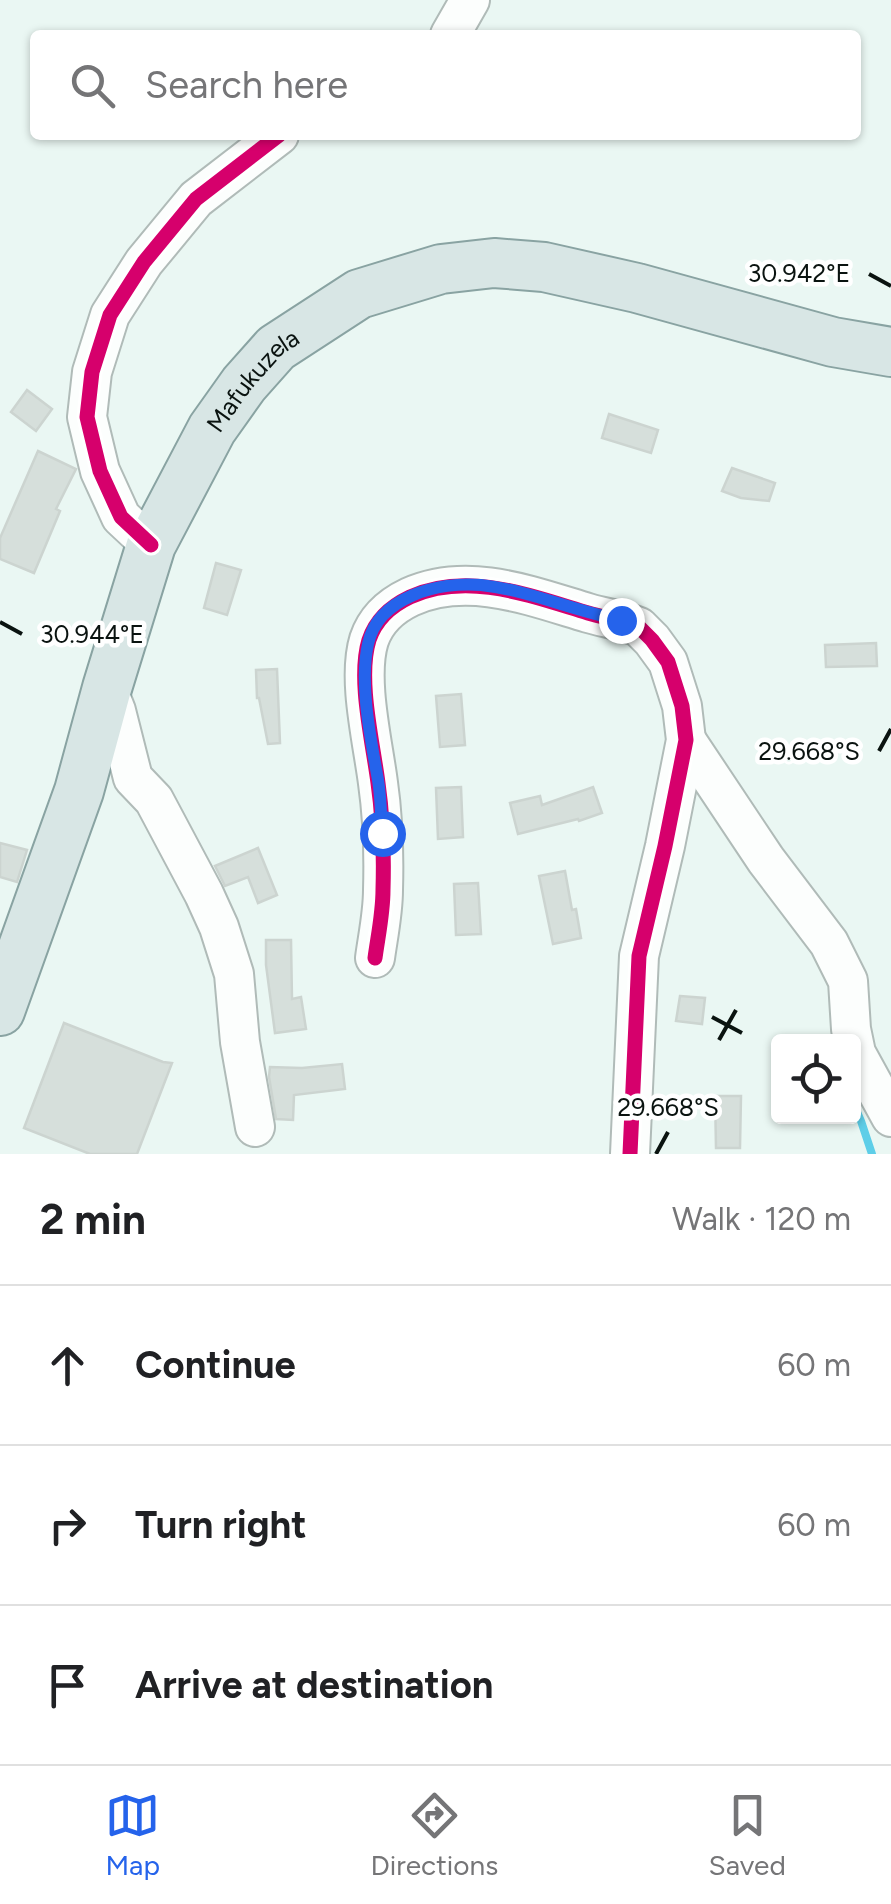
<!DOCTYPE html>
<meta charset="utf-8">
<style>
body{margin:0;font-family:Figtree,sans-serif;background:#f2f2f2;color:#202124}
.controls{position:absolute;right:30px;bottom:30px;display:grid;overflow:hidden;border-radius:10px;box-shadow:0 2px 8px #0004}
.controls button{width:90px;height:90px;display:grid;place-items:center;padding:0;border:0;border-bottom:2px solid #e0e0e0;background:#fff;color:#202124;font:50px sans-serif}
.stop{position:absolute;width:30px;height:30px;margin:-22px;border:8px solid #2563eb;border-radius:50%;background:#fff}
.stop.end{background:#2563eb;border-color:#fff;box-shadow:0 2px 10px #0008}
.list{margin:0;padding:0;list-style:none}
h2{display:flex;justify-content:space-between;align-items:center;height:130px;margin:0;padding:0 40px;font-size:42px}
h2 small{font-size:32px;font-weight:400;color:#757577}
.list li{display:grid;grid-template-columns:65px 1fr auto;gap:30px;align-items:center;box-sizing:border-box;height:160px;padding:0 40px;border-top:2px solid #e0e0e0}
.list b{display:block;font-size:38px;white-space:nowrap}
.list em{font-size:32px;font-style:normal;color:#757577}
.icon{flex:none;width:55px;height:55px;fill:none;stroke:currentColor;stroke-width:2;stroke-linecap:round;stroke-linejoin:round}
.map{position:relative;flex:none;width:891px;height:1154px;overflow:hidden}
.search{position:absolute;background:#fff;box-shadow:0 2px 8px #0004;left:30px;right:30px;top:30px;height:110px;display:flex;align-items:center;gap:25px;box-sizing:border-box;padding:0 35px;border-radius:10px;color:#757577;font-size:38px}
.sheet{height:610px;background:#fff}
nav{display:flex;justify-content:space-around;align-items:center;box-sizing:border-box;height:140px;border-top:2px solid #e0e0e0;background:#fff;font-size:28px;color:#757577}
nav a{display:grid;justify-items:center;gap:5px}
nav .on{color:#2563eb}
.map>svg:first-child{display:block}
.lines{fill:none;stroke-linecap:round;stroke-linejoin:round}
.stream{stroke:#5ecee8;stroke-width:8}
.building{fill:#d6dfdb;stroke:#ccd4d0;stroke-width:2.5}
.minor-casing{stroke:#b0bbb8;stroke-width:42}
.major-casing{stroke:#89a3a2;stroke-width:52}
.minor{stroke:#fcfefd;stroke-width:38}
.major{stroke:#d8e6e5;stroke-width:48}
.cycleway-casing{stroke:#fff;stroke-width:21}
.cycleway{stroke:#d6006c;stroke-width:15}
.route{stroke:#2563eb;stroke-width:12}
.ticks{fill:none;stroke:#0a1310;stroke-width:4}
.labels{text-anchor:middle;stroke-width:9;stroke-linejoin:round;paint-order:stroke}
.street-label{font-size:25px;fill:#0a1310;stroke:#fff}
.ticks-label{font-size:25px;text-anchor:middle;fill:#0a1310;stroke:#fff;stroke-width:9;stroke-linejoin:round;paint-order:stroke}
</style>
<div class="map">
<svg width="891" height="1154" viewBox="0 0 891 1154">
<rect width="100%" height="100%" fill="#eaf7f3"/>
<g class="lines">
<path class="stream" d="M 854,1105 L 861,1121 L 872,1154"/>
</g>
<g class="building">
<path d="M 27,390 L 52,409 L 36,431 L 11,412 Z"/>
<path d="M 609,414 L 658,430 L 651,453 L 602,438 Z"/>
<path d="M 38,451 L 76,469 L 56,509 L 60,511 L 34,573 L 0,559 L 0,538 Z"/>
<path d="M 732,468 L 775,483 L 769,501 L 741,498 L 722,491 Z"/>
<path d="M 216,563 L 241,570 L 227,615 L 204,608 Z"/>
<path d="M 876,643 L 877,666 L 826,667 L 825,645 Z"/>
<path d="M 277,669 L 280,743 L 268,744 L 259,698 L 257,698 L 256,670 Z"/>
<path d="M 461,694 L 465,745 L 440,747 L 436,696 Z"/>
<path d="M 461,787 L 463,837 L 438,839 L 436,788 Z"/>
<path d="M 593,787 L 602,813 L 579,821 L 578,819 L 518,834 L 510,803 L 540,796 L 542,805 Z"/>
<path d="M 0,843 L 27,850 L 17,882 L 0,877 Z"/>
<path d="M 258,848 L 277,895 L 258,903 L 248,877 L 225,886 L 215,866 Z"/>
<path d="M 565,871 L 572,910 L 576,909 L 581,938 L 553,944 L 539,876 Z"/>
<path d="M 478,883 L 481,934 L 456,935 L 454,884 Z"/>
<path d="M 266,940 L 291,940 L 292,999 L 301,997 L 306,1029 L 275,1033 L 266,965 Z"/>
<path d="M 680,996 L 705,998 L 702,1024 L 676,1021 Z"/>
<path d="M 64,1023 L 163,1062 L 172,1063 L 137,1154 L 90,1154 L 24,1128 Z"/>
<path d="M 342,1064 L 345,1089 L 294,1095 L 293,1120 L 276,1119 L 269,1077 L 270,1067 L 302,1068 Z"/>
<path d="M 715,1096 L 741,1096 L 740,1148 L 716,1148 Z"/>
</g>
<g class="lines">
<g class="minor-casing">
<g id="minor">
<path d="M 450,35 L 470,0"/>
<path d="M 151,545 L 121,517 L 100,471 L 87,417 L 92,372 L 110,315 L 144,262 L 196,199 L 279,135"/>
<path d="M 107,688 L 116,711 L 133,778 L 154,800 L 204,894 L 219,927 L 234,974 L 240,1042 L 255,1127"/>
<path d="M 686,740 L 766,860 L 829,943 L 848,981 L 851,1029 L 856,1053 L 891,1117"/>
<path d="M 375,958 C 378,936 383,913 383,890 C 384,855 383,818 378,783 C 373,743 357,679 369,640 C 376,619 391,606 410,597 C 468,571 531,596 588,613 C 605,618 622,620 639,627 L 652,640 L 668,662 L 682,706 L 686,740 L 665,846 L 639,956 L 630,1154"/>
</g>
</g>
<g class="major-casing">
<g id="major">
<path id="s1" d="M 0,1011 L 79,791 L 107,688 L 151,545 L 212,429 L 244,384 L 276,348 L 359,294 L 441,269 L 494,263 L 544,267 L 637,288 L 833,342 L 891,352"/>
</g>
</g>
<use href="#minor" class="minor"/>
<use href="#major" class="major"/>
<g class="cycleway-casing">
<g id="cycleway">
<path d="M 151,545 L 121,517 L 100,471 L 87,417 L 92,372 L 110,315 L 144,262 L 196,199 L 279,135"/>
<path d="M 375,958 C 378,936 383,913 383,890 C 384,855 383,818 378,783 C 373,743 357,679 369,640 C 376,619 391,606 410,597 C 468,571 531,596 588,613 C 605,618 622,620 639,627 L 652,640 L 668,662 L 682,706 L 686,740 L 665,846 L 639,956 L 630,1154"/>
</g>
</g>
<use href="#cycleway" class="cycleway"/>
</g>
<g class="lines">
<path class="route" d="M 382,833 C 381,816 381,797 378,780 C 371,740 359,684 368,644 C 378,597 439,581 481,585 C 528,590 574,611 621,620"/>
</g>
<path class="ticks" d="M 869,274 L 891,286M 0,622 L 22,634M 879,751 L 891,729M 712,1017 L 742,1033M 719,1040 L 736,1010M 656,1154 L 668,1132"/>
<g class="labels">
<g class="street-label">
<text dy="9" stroke="none"><textPath href="#s1" startOffset="685">Mafukuzela</textPath></text>
</g>
</g>
<g class="ticks-label">
<text x="799" y="282">30.942°E</text>
<text x="92" y="643">30.944°E</text>
<text x="809" y="760">29.668°S</text>
<text x="668" y="1116">29.668°S</text>
</g>
</svg>
<div class="controls">
<button><svg class="icon" aria-label="locate" viewBox="0 0 24 24"><circle cx="12" cy="12" r="6"/><path d="M12 2v4M12 18v4M2 12h4M18 12h4"/></svg></button>
</div>
<div class="stop" style="left:382px;top:833px"></div>
<div class="stop end" style="left:621px;top:620px"></div>
<div class="search"><svg class="icon" aria-label="search" viewBox="0 0 24 24"><circle cx="10" cy="10" r="6"/><path d="M15 15l6 6"/></svg>Search here</div>
</div>
<section class="sheet">
<h2>2 min<small>Walk · 120 m</small></h2>
<ul class="list">
<li><svg class="icon" aria-label="ahead" viewBox="0 0 24 24"><path d="M12 20V5M6 11l6-6 6 6"/></svg><div><b>Continue</b></div><em>60 m</em></li>
<li><svg class="icon" aria-label="right" viewBox="0 0 24 24"><path d="M7 20v-9h11M14 6l5 5-5 5"/></svg><div><b>Turn right</b></div><em>60 m</em></li>
<li><svg class="icon" aria-label="arrive" viewBox="0 0 24 24"><path d="M6 21V4h12l-3 4 3 4H6"/></svg><div><b>Arrive at destination</b></div></li>
</ul>
</section>
<nav>
<a class="on"><svg class="icon" aria-label="map" viewBox="0 0 24 24"><path d="M3 6l6-2 6 2 6-2v14l-6 2-6-2-6 2zM9 4v14M15 6v14"/></svg>Map</a>
<a><svg class="icon" aria-label="directions" viewBox="0 0 24 24"><path d="M12 3l9 9-9 9-9-9zM9 14v-3h6M13 9l2 2-2 2"/></svg>Directions</a>
<a><svg class="icon" aria-label="saved" viewBox="0 0 24 24"><path d="M7 4h10v16l-5-4-5 4z"/></svg>Saved</a>
</nav>
